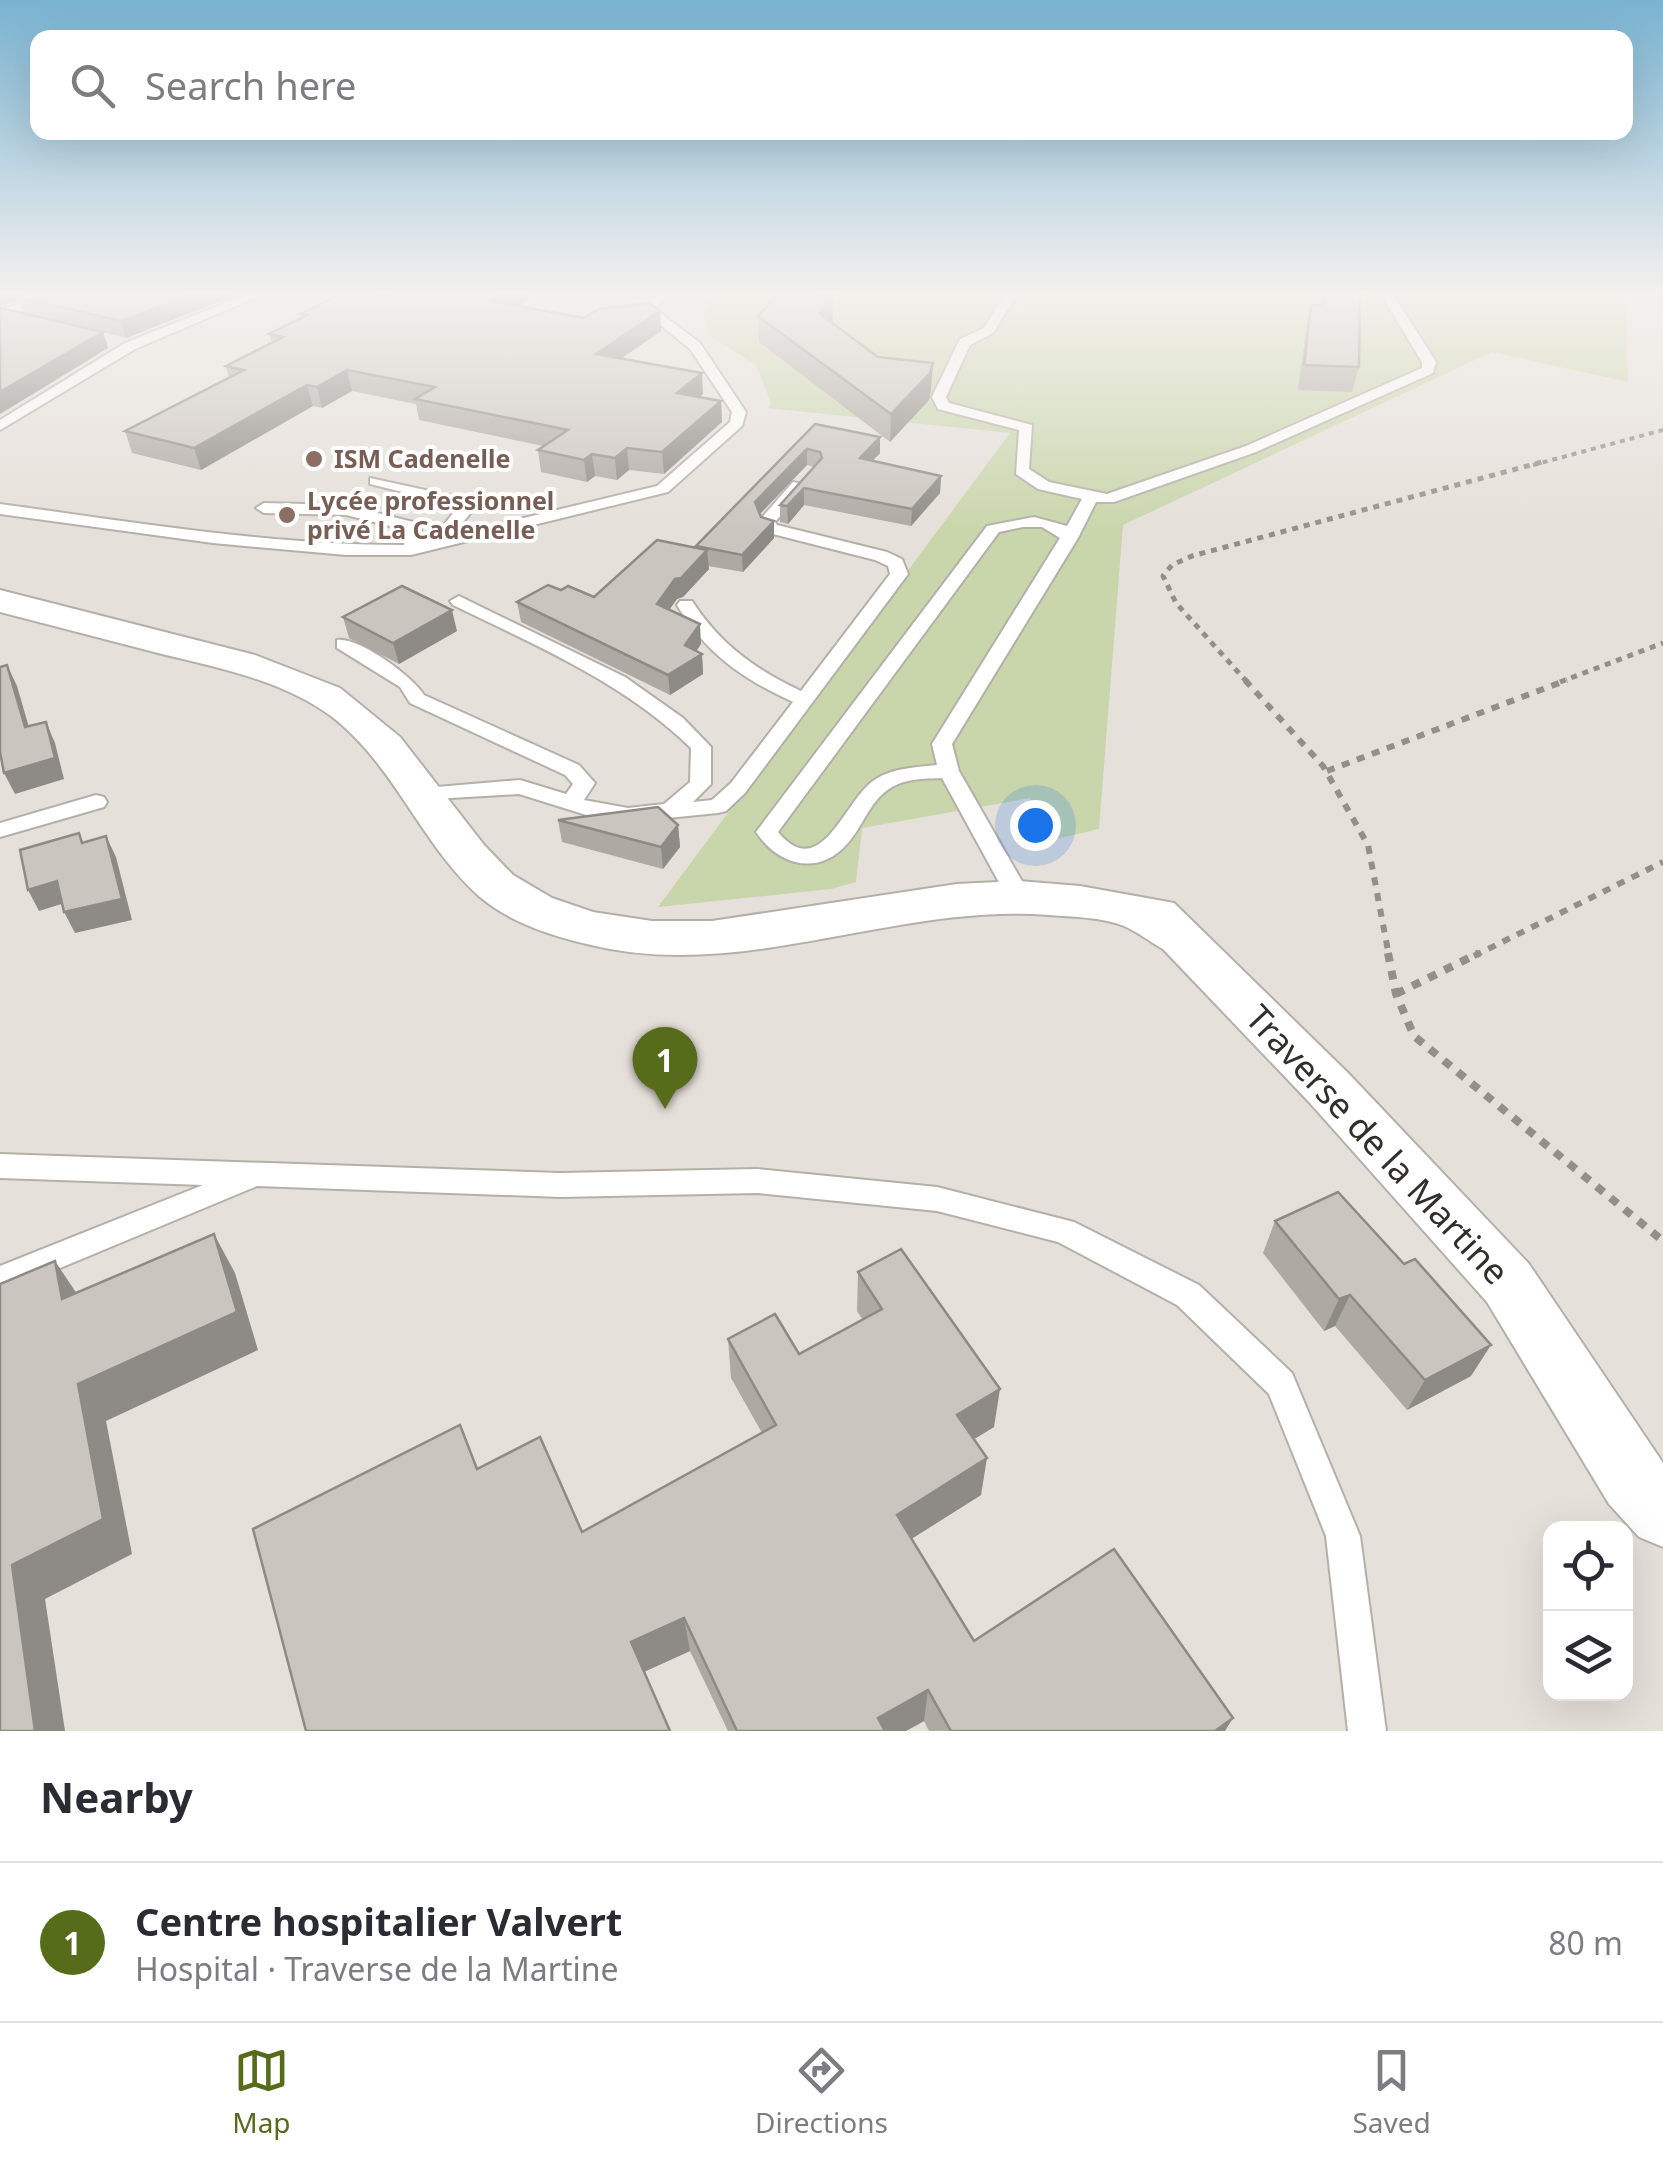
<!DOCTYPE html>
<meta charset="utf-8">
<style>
body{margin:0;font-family:"Noto Sans",sans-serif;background:#f7f7f7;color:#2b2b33}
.controls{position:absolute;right:30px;bottom:30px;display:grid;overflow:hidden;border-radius:20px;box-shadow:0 10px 40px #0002}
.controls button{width:90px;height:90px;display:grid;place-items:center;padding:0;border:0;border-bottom:2px solid #e1e1e2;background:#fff;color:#2b2b33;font:50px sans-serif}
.you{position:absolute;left:1035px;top:825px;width:35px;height:35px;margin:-25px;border:8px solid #fff;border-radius:50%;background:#1a73e8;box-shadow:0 0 0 15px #1a73e833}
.badge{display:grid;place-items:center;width:65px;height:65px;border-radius:50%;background:#566c1b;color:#fff;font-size:32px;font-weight:700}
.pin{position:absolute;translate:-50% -82px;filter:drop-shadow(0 2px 5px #0008)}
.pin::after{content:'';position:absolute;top:52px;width:35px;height:30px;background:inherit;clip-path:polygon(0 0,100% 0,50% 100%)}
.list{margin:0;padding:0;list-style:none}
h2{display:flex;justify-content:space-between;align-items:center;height:130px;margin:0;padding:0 40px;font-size:42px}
h2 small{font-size:32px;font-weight:400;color:#7c7c81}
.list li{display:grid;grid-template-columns:65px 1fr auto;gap:30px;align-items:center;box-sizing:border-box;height:160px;padding:0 40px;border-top:2px solid #e1e1e2}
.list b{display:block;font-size:38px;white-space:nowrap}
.list p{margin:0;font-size:32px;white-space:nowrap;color:#7c7c81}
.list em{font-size:32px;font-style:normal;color:#7c7c81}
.icon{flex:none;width:55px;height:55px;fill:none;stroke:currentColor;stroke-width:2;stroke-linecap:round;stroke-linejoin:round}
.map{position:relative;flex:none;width:1663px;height:1731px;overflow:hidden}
.search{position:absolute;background:#fff;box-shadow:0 10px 40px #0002;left:30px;right:30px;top:30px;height:110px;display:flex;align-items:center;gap:25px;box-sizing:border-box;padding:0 35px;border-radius:20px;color:#7c7c81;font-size:38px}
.sheet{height:290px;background:#fff}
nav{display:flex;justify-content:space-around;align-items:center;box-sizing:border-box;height:140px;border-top:2px solid #e1e1e2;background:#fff;font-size:28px;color:#7c7c81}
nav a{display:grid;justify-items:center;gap:5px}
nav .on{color:#566c1b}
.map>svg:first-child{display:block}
.green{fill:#c9d6ab}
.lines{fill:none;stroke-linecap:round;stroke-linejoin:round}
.service-casing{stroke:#b5afa9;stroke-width:4}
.minor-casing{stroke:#b5afa9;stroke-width:4}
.path-far3{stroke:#938f8a;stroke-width:4;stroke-dasharray:5 5;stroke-linecap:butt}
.path-far2{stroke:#938f8a;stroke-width:5;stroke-dasharray:6 6;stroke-linecap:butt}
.path-far1{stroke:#938f8a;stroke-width:6;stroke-dasharray:8 8;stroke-linecap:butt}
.path{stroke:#938f8a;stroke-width:8;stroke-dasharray:9 9;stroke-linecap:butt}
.service{fill:#fff;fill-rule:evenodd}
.minor{fill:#fff;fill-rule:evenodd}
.wall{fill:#afa9a4}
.shaded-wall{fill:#8e8a86}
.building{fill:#cbc5bf;stroke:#8e8a86;stroke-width:2.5}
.education-dot{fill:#8d6e63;stroke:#fff;stroke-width:4}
.labels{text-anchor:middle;stroke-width:8;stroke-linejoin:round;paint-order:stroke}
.far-education-label{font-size:25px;font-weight:bold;fill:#785e54;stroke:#fff;text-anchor:start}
.near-street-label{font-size:35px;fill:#312f2c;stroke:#fff}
</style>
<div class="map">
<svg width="1663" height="1731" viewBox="0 0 1663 1731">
<rect width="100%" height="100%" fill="#e6e0da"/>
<path class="green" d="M 717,291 L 1626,291 L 1628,382 L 1492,352 L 1123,525 L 1099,829 L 1056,839 L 1030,798 L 862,828 L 856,882 L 831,889 L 658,907 L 1010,433 L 768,408 L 771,403 L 756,365 L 708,335 L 704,310 Z"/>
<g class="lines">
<g class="service-casing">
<g id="service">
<path d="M 58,291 L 75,291 L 0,318 L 0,310 Z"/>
<path d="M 255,291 L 271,291 L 135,349 L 0,430 L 0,420 L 125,343 Z"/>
<path d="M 658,291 L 670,291 L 655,309 L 700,343 L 746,412 L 742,426 L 668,492 L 411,555 L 346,555 L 213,543 L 0,514 L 0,504 C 134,522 268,545 404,545 L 406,530 L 346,515 L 264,513 L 256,508 L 264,503 L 346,505 L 421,524 L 421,543 L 450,536 L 442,527 L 459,506 L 370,484 L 370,478 L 476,501 L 478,504 L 459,527 L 465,532 L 657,486 L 730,422 L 732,412 L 690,349 L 642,310 Z"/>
<path d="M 1007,291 L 1019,291 L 993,333 L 970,345 L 946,397 L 949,403 L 1032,425 L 1029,469 L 1049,482 L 1107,494 L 1246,446 L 1422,368 L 1422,362 L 1379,291 L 1391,291 L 1436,362 L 1433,373 L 1256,452 L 1114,502 L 1096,502 L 1078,538 L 952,744 L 959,771 L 1031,897 L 1019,905 L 1007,897 L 942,778 C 925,779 905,778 889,789 C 869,802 863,827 847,844 C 818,877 778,865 756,832 L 987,526 L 1034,517 L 1067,526 L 1082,499 L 1038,489 L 1016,474 L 1019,430 L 938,409 L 932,397 L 960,339 L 984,328 ZM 1023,527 L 1042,527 L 1060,538 L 932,744 L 937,765 C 917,767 893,768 876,779 C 845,797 822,885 778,832 L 999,532 Z"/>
<path d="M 793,482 L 807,485 L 775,522 L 777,525 L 887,552 L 902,559 L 908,574 L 745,793 L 726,811 L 718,813 L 628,822 L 596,818 L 519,794 L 417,800 L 414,795 L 417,790 L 425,788 L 520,780 L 566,794 L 573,784 L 565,775 L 410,703 L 400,687 L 337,648 L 337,640 C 359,637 412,676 424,695 L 579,765 L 595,783 L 584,800 L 628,808 L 664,804 L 690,782 L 691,748 C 623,682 537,646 453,605 L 450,601 L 459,596 L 625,677 L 683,718 L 711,747 L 711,784 L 693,802 L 712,800 L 731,783 L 793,702 C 743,679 705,653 677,605 L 680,601 L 692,601 C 720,644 754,669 801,691 L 890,574 L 888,566 L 875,560 L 765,532 L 758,522 Z"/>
<path d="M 96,795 L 104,797 L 107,802 L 104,807 L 0,837 L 0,823 Z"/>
<path d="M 0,1154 L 560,1173 L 757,1169 L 937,1187 L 1074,1222 L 1199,1285 L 1292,1373 L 1360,1536 L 1386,1731 L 1348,1731 L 1326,1536 L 1269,1394 L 1177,1305 L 1058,1242 L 937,1211 L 757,1193 L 560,1197 L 257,1186 L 0,1293 L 0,1266 L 203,1185 L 0,1178 Z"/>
</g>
</g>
<g class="minor-casing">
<path id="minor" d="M 0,590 L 255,655 L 340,688 L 400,737 L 484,845 L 513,875 L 552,898 L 593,912 L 652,921 L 712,921 L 957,884 L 1019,881 L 1080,886 L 1174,903 L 1348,1073 L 1529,1264 L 1663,1463 L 1663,1547 L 1639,1537 L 1609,1504 L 1487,1302 L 1310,1103 L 1163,949 C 1150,942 1138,932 1124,926 C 1101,917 1073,917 1049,915 C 895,903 744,982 591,945 C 552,936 511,923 480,897 C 421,845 395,765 331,716 C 282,680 219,668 162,654 C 108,640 54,626 0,612 Z"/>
</g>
<path class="path-far3" d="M 1533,465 L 1663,430"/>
<g class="path-far2">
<path d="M 1247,682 L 1176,603 L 1163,576 L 1172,565 L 1192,556 L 1542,462"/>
<path d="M 1560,682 L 1663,643"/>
</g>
<g class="path-far1">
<path d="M 1245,680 L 1323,766 L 1368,845 L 1389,956"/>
<path d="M 1327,771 L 1567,680"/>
<path d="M 1474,956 L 1663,862"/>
</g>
<g class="path">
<path d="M 1388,953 L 1396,994 L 1414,1036 L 1663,1241"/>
<path d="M 1396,994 L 1479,953"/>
</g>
<use href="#service" class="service"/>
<use href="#minor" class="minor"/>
</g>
<g class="wall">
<path d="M 0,291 L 246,291 L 126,338 L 103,332 L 108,348 L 0,414 L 0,308 L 25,313 L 20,300 L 0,306 Z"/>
<path d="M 402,291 L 529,291 L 530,299 L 518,306 L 584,318 L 660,311 L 661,331 L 621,358 L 703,394 L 700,397 L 721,401 L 722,422 L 664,474 L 629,470 L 617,480 L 595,476 L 587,482 L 541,472 L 538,450 L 543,446 L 419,420 L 416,404 L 352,391 L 322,408 L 313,406 L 201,470 L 132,453 L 125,431 L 229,377 L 226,366 L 272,342 L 269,334 L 301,318 L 300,314 L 389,297 Z"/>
<path d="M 1321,291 L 1360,291 L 1359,367 L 1352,392 L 1298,390 L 1306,329 L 1311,305 L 1320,306 Z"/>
<path d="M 758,316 L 833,321 L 832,323 L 878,357 L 931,390 L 929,400 L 890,442 L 759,342 Z"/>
<path d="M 815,424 L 880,437 L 880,453 L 872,461 L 941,476 L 940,493 L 911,526 L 804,505 L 788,524 L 780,522 L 780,505 L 814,467 L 807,465 L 760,514 L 761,517 L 774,521 L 774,538 L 743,572 L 708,566 L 709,569 L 683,597 L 677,599 L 669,610 L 701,644 L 696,651 L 702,654 L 703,674 L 670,695 L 521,622 L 517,602 L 561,590 L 594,597 L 696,548 L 696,546 Z"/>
<path d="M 343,617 L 457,631 L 399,664 L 349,638 Z"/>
<path d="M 558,820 L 678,825 L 680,847 L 663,869 L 562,842 Z"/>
<path d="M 1275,1221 L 1471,1376 L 1407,1410 L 1335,1326 L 1324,1331 L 1263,1253 Z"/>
<path d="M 858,1272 L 994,1427 L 974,1439 L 981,1495 L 911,1539 L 974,1641 L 1225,1731 L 929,1731 L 924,1721 L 906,1731 L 728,1731 L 690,1651 L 644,1672 L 477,1469 L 582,1532 L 762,1433 L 731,1378 L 728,1339 L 799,1354 L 863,1320 L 857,1311 Z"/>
</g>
<g class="shaded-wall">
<path d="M 0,291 L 46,291 L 19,297 L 20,300 L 0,306 Z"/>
<path d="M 201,291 L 246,291 L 126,338 L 121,321 Z"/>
<path d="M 509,291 L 529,291 L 530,299 L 493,321 L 490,301 Z"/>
<path d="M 833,296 L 833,321 L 819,338 L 819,313 Z"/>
<path d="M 660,311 L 661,331 L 599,374 L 596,354 Z"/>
<path d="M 103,332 L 108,348 L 0,414 L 0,392 Z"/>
<path d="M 933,363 L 931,390 L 929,400 L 890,442 L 891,414 Z"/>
<path d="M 347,370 L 352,391 L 322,408 L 317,387 Z"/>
<path d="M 702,373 L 703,394 L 678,414 L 677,393 Z"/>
<path d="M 307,385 L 313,406 L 201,470 L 194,448 Z"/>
<path d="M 721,401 L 722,422 L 664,474 L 662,452 Z"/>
<path d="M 880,437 L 880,453 L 859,475 L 860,458 Z"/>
<path d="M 627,448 L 629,470 L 617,480 L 615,458 Z"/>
<path d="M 807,449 L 807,465 L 755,519 L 755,502 Z"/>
<path d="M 592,454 L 595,476 L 587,482 L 584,460 Z"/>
<path d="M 941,476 L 940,493 L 911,526 L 912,509 Z"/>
<path d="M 804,488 L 804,505 L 788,524 L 787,506 Z"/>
<path d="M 774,521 L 774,538 L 743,572 L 742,555 Z"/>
<path d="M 707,550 L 709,569 L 683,597 L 677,599 L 659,624 L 657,604 L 675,579 Z"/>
<path d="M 452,610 L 457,631 L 399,664 L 393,643 Z"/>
<path d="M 700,624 L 701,644 L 689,662 L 702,654 L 703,674 L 670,695 L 668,675 Z"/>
<path d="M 7,665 L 17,686 L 35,748 L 25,727 Z"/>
<path d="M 46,722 L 55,743 L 64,779 L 15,794 L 4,773 Z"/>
<path d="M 678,825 L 680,847 L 663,869 L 661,847 Z"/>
<path d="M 106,836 L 116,857 L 132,920 L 75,933 L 64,912 Z"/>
<path d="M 57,881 L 68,902 L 39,911 L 28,890 Z"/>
<path d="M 214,1234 L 235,1273 L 258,1350 L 106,1421 L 132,1554 L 45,1599 L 65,1731 L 35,1731 L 12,1565 L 78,1384 Z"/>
<path d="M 55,1261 L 81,1300 L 62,1299 Z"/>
<path d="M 1350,1295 L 1335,1326 L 1324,1331 L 1339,1299 Z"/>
<path d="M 1491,1345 L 1471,1376 L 1407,1410 L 1425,1380 Z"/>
<path d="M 1000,1389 L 994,1427 L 953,1452 L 957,1415 Z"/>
<path d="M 987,1458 L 981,1495 L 894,1550 L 897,1515 Z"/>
<path d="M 684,1618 L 690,1651 L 639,1674 L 631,1642 Z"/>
<path d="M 928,1690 L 924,1721 L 906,1731 L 877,1731 L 878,1718 Z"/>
<path d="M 1233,1718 L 1225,1731 L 1215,1731 Z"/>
</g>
<g class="building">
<path d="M 37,291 L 201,291 L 121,321 L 19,297 Z"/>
<path d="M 347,291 L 360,291 L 389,297 L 402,291 L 509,291 L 490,301 L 584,318 L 599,309 L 649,303 L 660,311 L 596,354 L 702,373 L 677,393 L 721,401 L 662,452 L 627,448 L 615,458 L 592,454 L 584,460 L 538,450 L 568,430 L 415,399 L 435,387 L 347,370 L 317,387 L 307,385 L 194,448 L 125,431 L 244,370 L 226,366 L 283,337 L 269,334 L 307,315 L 300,314 Z"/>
<path d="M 781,291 L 833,296 L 819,313 L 878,357 L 933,363 L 930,373 L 891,414 L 758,316 Z"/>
<path d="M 1324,291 L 1360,291 L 1359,367 L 1304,365 L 1311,305 L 1323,306 Z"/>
<path d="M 0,308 L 103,332 L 0,392 Z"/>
<path d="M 815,424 L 880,437 L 860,458 L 941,476 L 912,509 L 804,488 L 787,506 L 780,505 L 822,458 L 820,452 L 807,449 L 755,502 L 761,517 L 774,521 L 742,555 L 696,546 Z"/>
<path d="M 657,540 L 707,550 L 681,578 L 675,579 L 657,604 L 700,624 L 685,645 L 702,654 L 668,675 L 517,602 L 548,585 L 561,590 L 568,586 L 594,597 Z"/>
<path d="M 402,586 L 452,610 L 393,643 L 343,617 Z"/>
<path d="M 7,665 L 25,727 L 46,722 L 55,758 L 4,773 L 0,752 L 0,667 Z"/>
<path d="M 658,807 L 678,825 L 661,847 L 558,820 Z"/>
<path d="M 79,833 L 82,843 L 106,836 L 122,899 L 64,912 L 57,881 L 28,890 L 20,850 Z"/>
<path d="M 1338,1192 L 1404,1264 L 1415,1259 L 1491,1345 L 1425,1380 L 1350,1295 L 1339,1299 L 1275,1221 Z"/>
<path d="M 214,1234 L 237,1312 L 78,1384 L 103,1519 L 12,1565 L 35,1731 L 0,1731 L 0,1284 L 55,1261 L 62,1299 Z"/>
<path d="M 901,1249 L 1000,1389 L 957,1415 L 987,1458 L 897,1515 L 974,1641 L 1114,1549 L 1233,1718 L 1215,1731 L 951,1731 L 928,1690 L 878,1718 L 885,1731 L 737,1731 L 684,1618 L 631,1642 L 670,1731 L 306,1731 L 253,1529 L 460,1425 L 477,1469 L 540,1437 L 582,1532 L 776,1425 L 728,1339 L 775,1314 L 799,1354 L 882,1309 L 858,1272 Z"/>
</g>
<linearGradient id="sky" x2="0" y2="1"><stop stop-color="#79b3d2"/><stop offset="0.55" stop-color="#f4f1ee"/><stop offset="1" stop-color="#f4f1ee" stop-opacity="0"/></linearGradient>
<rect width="1663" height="533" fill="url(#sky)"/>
<g class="education-dot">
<circle cx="314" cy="459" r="10"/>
<circle cx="287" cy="515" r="10"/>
</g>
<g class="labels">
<g class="far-education-label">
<text x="334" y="468">ISM Cadenelle</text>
<text x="307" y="510">Lycée professionnel<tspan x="307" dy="29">privé La Cadenelle</tspan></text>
</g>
<g class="near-street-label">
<text transform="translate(1377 1145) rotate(47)" y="12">Traverse de la Martine</text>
</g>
</g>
</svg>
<div class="controls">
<button><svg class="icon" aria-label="locate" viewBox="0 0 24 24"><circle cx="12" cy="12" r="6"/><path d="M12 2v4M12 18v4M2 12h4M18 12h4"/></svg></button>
<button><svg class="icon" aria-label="layers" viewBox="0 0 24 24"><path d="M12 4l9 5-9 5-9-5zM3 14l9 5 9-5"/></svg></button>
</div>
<div class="you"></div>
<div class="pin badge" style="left:665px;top:1109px">1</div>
<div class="search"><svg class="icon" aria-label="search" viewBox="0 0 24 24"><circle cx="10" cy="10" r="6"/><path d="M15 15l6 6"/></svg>Search here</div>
</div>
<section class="sheet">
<h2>Nearby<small></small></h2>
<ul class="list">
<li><span class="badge">1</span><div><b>Centre hospitalier Valvert</b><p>Hospital · Traverse de la Martine</p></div><em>80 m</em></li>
</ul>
</section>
<nav>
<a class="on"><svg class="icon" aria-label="map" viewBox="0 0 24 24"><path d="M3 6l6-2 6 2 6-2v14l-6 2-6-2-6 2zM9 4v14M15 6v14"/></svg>Map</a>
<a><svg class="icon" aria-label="directions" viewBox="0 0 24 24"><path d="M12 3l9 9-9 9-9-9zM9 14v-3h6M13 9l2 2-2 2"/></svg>Directions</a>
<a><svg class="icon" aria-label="saved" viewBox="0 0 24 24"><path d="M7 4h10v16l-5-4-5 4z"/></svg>Saved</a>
</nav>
